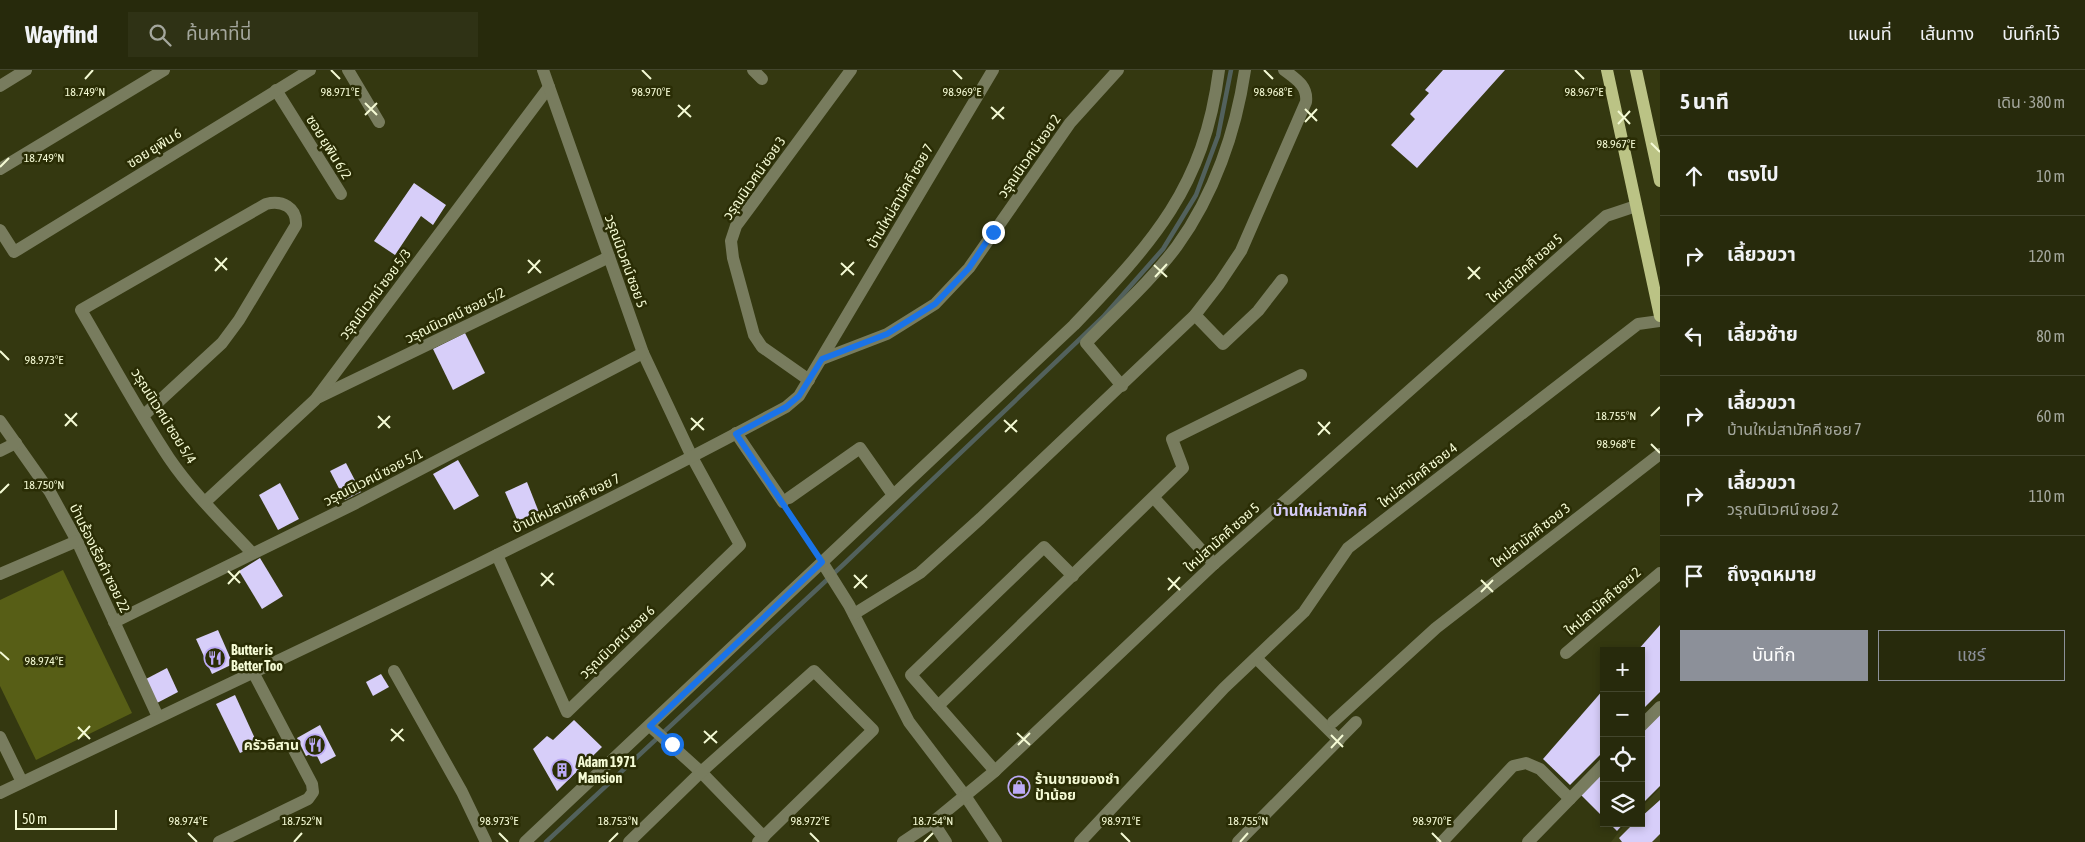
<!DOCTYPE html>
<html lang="th">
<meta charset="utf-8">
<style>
body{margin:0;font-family:"Asap Condensed","Noto Sans Thai",sans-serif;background:#2f3215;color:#f1f3f6}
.controls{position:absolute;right:15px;bottom:15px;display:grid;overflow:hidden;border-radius:0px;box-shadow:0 2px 8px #0003}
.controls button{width:45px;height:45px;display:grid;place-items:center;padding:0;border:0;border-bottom:1px solid #43462d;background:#272a0c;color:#f1f3f6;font:25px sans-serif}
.scale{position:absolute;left:15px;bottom:12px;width:102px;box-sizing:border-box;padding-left:5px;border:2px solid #f4fad4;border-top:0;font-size:14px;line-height:18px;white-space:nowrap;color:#f4fad4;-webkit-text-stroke:4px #2a2d05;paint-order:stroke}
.stop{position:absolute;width:15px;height:15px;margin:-11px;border:4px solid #1a73e8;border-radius:50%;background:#fff}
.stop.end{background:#1a73e8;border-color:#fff;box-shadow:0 1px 5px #0008}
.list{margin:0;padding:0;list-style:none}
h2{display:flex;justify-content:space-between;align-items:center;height:65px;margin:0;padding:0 20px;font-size:21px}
h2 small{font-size:16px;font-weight:400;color:#a4a79d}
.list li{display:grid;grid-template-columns:32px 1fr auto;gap:15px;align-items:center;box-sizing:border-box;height:80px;padding:0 20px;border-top:1px solid #43462d}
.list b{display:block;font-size:19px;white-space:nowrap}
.list p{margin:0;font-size:16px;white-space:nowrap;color:#a4a79d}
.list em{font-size:16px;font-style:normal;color:#a4a79d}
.actions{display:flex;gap:10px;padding:15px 20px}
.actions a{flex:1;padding:11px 0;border:1px solid #8c9099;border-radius:0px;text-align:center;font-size:18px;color:#8c9099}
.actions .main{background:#8c9099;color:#fff}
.icon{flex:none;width:28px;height:28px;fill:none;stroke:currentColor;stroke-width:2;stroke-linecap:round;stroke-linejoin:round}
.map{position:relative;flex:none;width:1660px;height:772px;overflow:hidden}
header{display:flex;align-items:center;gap:30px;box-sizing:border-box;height:70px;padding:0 25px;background:#272a0c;border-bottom:1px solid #43462d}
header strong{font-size:24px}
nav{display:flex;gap:28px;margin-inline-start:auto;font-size:18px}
.search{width:350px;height:45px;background:#2f3215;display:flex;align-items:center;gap:12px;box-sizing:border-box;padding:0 18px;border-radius:0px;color:#a4a79d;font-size:19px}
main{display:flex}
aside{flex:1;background:#272a0c}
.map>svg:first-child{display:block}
.built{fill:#3f4317}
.park{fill:#575e16}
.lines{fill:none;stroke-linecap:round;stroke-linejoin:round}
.stream{stroke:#52615c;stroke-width:4.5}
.building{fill:#d7cef9}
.path{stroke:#70744d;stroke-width:2.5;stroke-dasharray:4 2.5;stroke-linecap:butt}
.minor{stroke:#787c5e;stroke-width:12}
.major{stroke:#bbc385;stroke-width:12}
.route{stroke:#1a73e8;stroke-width:6}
.ticks{fill:none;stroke:#f4fad4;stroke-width:2}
.labels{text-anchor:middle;stroke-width:5;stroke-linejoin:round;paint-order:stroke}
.street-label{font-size:14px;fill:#f4fad4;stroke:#2a2d05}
.poi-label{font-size:14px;font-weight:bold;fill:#f4fad4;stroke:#2a2d05;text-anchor:start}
.neighbourhood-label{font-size:15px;font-weight:bold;fill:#d3caf6;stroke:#2a2d05}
.ticks-label{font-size:12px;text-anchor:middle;fill:#f4fad4;stroke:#2a2d05;stroke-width:5;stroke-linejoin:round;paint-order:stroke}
</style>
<header>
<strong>Wayfind</strong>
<div class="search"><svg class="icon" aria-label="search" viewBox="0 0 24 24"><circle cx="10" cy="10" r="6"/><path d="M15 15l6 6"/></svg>ค้นหาที่นี่</div>
<nav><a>แผนที่</a><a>เส้นทาง</a><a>บันทึกไว้</a></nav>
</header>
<main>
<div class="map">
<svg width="1660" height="772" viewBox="0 0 1660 772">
<rect width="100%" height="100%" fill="#343810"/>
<path class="built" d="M 1660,718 L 1660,772 L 1611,772 L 1626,753 L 1641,753 L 1641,738 Z"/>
<path class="park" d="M 63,500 L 132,643 L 36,690 L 0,616 L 0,530 Z"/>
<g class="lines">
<path class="stream" d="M 546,772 L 845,493 L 1103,247 L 1163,179 L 1196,125 L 1218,66 L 1231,0"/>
</g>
<g class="building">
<path d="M 1443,0 L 1505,0 L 1417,98 L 1391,75 L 1415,49 L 1410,44 L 1429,23 L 1425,20 Z"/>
<path d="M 414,113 L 446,135 L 433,155 L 421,146 L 395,185 L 374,171 Z"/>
<path d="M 465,263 L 485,303 L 453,320 L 433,279 Z"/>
<path d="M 458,390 L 479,426 L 454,440 L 433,404 Z"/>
<path d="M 346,393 L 361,422 L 345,430 L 330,401 Z"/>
<path d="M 527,412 L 540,445 L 519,454 L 505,422 Z"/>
<path d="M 280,413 L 299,449 L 278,460 L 259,425 Z"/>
<path d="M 260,488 L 283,526 L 262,539 L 239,501 Z"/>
<path d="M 1660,555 L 1660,622 L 1641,641 L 1641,581 L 1637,581 Z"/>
<path d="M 218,560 L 233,594 L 212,604 L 196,569 Z"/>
<path d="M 167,598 L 178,622 L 157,633 L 146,609 Z"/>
<path d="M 381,604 L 389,617 L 373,626 L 366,612 Z"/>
<path d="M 1604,619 L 1604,681 L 1570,715 L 1543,689 Z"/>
<path d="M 235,625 L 258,675 L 240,683 L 216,634 Z"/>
<path d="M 1660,642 L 1660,716 L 1641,735 L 1641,661 Z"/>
<path d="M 574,650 L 602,677 L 557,721 L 533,679 L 547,666 L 553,670 Z"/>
<path d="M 320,655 L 336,686 L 321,694 L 315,682 L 306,686 L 297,668 Z"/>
<path d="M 1604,698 L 1604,748 L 1579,723 Z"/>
<path d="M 1660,730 L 1660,764 L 1652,772 L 1622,772 L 1619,768 L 1634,753 L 1641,753 L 1641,747 Z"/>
<path d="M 1609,753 L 1624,753 L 1617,761 Z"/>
</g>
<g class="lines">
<path class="path" d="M 789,442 L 815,482"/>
<g class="minor">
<path d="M 348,0 L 379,52"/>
<path d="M 753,0 L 762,9"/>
<path d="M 0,16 L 26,0"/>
<path d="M 276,20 L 341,124"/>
<path d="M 0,99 L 164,0"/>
<path d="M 0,160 L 14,182 L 310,0"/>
<path d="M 1195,245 L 1223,274 L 1258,241 L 1282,210"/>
<path d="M 822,289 L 887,264 L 935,234 L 969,198 L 1070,53 L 1118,0"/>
<path d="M 809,310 L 762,277 L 754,265 L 733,188 L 731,171 L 736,156 L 851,0"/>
<path d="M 1122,316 L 1086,273 C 1117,241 1151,211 1177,176 C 1214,125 1236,61 1245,0"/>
<path d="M 317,328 L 609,187"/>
<path d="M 143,346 L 222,273 L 239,250 L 296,155 C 297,137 282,130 266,134 L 81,240 C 110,289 137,340 169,388 C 192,422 224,453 252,483"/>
<path d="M 0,351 L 50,422 L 77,471 L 158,647"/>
<path d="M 736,363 L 783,432"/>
<path d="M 0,381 L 16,373"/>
<path d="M 789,428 L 860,378 L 893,425"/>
<path d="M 1154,428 L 1214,494"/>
<path d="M 205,432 L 315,330 L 549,17"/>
<path d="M 497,485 L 567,642 L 740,475 L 692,387 L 643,283 L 543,0"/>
<path d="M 822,492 L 849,535 L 909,652 L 966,727 L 996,772"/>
<path d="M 0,504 L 77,471"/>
<path d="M 854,544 L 920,503 L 981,448 L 1195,245 L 1219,214 L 1241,181 L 1306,32 C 1308,16 1296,9 1284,0"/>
<path d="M 114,552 L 356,433 L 643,283"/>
<path d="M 1566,583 L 1660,503"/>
<path d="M 1256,588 L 1339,670"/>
<path d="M 394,601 L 462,722 L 486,772"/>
<path d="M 938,636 L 1183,398 L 1172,369 L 1301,305"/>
<path d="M 1333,652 L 1436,558 L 1660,384"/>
<path d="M 650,656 L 701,702 L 764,767"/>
<path d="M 1641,656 L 1660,637"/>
<path d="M 0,667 L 22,712"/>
<path d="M 995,701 L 911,605 L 1044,477 L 1073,506"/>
<path d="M 0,723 C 263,597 529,475 786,337 L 799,326 L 993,0"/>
<path d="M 933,752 L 946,772"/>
<path d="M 219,772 L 308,729 L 313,722 L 312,714 L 253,602"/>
<path d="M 525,772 L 1074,255 C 1153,172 1204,118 1219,0"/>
<path d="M 629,772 L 701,702 L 814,601 L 873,660 L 758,772"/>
<path d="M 903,772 L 933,752 L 995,701 L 1214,494 L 1606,146 L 1636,136"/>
<path d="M 1080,772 L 1224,618 L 1304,542 L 1348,478 L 1638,254 L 1660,251"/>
<path d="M 1238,772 L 1356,652"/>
<path d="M 1442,772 L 1513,696 L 1526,693 L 1540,699 L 1570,729"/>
<path d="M 1528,772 L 1604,694"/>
</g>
<g class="major">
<path d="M 1607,0 L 1660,246"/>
<path d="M 1636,0 L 1660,111"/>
</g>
</g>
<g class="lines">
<path class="route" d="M 672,674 L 650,656 L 822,492 L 736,364 L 786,337 L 799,326 L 822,289 L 887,264 L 935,234 L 969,198 L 993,162"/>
</g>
<path class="ticks" d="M 331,0 L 340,9M 642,0 L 651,9M 953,0 L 962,9M 1264,0 L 1273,9M 1575,0 L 1584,9M 85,9 L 93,0M 365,33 L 377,45M 678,35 L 691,47M 991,37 L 1004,49M 1305,39 L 1317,51M 1618,41 L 1630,54M 365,45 L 377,33M 678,47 L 690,35M 992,49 L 1004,37M 1305,52 L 1317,39M 1618,54 L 1630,41M 1651,73 L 1660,82M 0,97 L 9,88M 215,188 L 227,200M 528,190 L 541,203M 841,193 L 854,205M 1154,195 L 1167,207M 1468,197 L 1480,209M 215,201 L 227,188M 528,203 L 540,190M 841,205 L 854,192M 1155,207 L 1167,194M 1468,209 L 1480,197M 0,281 L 9,290M 65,344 L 77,356M 378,346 L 390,358M 1651,346 L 1660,337M 691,348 L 704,360M 1004,350 L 1017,362M 1318,352 L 1330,364M 65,356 L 77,343M 378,358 L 390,346M 691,360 L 703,348M 1005,362 L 1017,350M 1318,365 L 1330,352M 1651,374 L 1660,383M 0,423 L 9,414M 228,501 L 240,513M 541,503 L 554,515M 854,505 L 867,518M 1168,508 L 1180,520M 1481,510 L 1493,522M 228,514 L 240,501M 541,516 L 553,503M 854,518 L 867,505M 1168,520 L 1180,507M 1481,522 L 1493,510M 0,582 L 9,590M 78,657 L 90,669M 391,659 L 404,671M 704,661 L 717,673M 1017,663 L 1030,675M 1331,665 L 1343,677M 78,669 L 90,656M 391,671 L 403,659M 704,673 L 717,661M 1018,675 L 1030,663M 1331,678 L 1343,665M 188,763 L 197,772M 499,763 L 508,772M 810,763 L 819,772M 1121,763 L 1130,772M 1432,763 L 1441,772M 294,772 L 302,763M 609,772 L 618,763M 924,772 L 933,763M 1240,772 L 1248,763"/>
<defs>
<g id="restaurant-ring" transform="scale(1.125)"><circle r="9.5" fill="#2a2d05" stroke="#bcaaf6" stroke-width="1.5"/><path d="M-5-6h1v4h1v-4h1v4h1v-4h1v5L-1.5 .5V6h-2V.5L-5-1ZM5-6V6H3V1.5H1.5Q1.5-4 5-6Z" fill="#bcaaf6"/></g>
<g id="building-ring" transform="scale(1.125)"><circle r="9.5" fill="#2a2d05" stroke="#bcaaf6" stroke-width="1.5"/><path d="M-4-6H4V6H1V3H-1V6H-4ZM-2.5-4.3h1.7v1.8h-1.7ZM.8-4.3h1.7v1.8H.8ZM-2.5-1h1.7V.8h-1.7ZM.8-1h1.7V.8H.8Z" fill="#bcaaf6"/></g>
<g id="shop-ring" transform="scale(1.125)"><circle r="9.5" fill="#2a2d05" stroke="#bcaaf6" stroke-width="1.5"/><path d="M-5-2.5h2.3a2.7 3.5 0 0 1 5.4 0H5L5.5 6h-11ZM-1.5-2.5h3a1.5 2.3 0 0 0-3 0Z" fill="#bcaaf6"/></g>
</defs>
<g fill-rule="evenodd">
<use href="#restaurant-ring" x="215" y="588"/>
<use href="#restaurant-ring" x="315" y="675"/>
<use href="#building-ring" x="562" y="700"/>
<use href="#shop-ring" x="1019" y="717"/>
</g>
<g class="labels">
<g class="street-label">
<text transform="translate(329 77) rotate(58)" y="5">ซอย ยุพิน 6/2</text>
<text transform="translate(154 78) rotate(-32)" y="5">ซอย ยุพิน 6</text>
<text transform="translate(1029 86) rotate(-55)" y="5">วรุณนิเวศน์ ซอย 2</text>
<text transform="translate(754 108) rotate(-55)" y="5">วรุณนิเวศน์ ซอย 3</text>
<text transform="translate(900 126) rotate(-60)" y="5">บ้านใหม่สามัคคี ซอย 7</text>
<text transform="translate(626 191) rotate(70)" y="5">วรุณนิเวศน์ ซอย 5</text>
<text transform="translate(1525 198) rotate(-42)" y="5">ใหม่สามัคคี ซอย 5</text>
<text transform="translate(375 224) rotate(-53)" y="5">วรุณนิเวศน์ ซอย 5/3</text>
<text transform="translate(455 245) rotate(-26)" y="5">วรุณนิเวศน์ ซอย 5/2</text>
<text transform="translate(164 346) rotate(58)" y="5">วรุณนิเวศน์ ซอย 5/4</text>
<text transform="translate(1418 405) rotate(-38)" y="5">ใหม่สามัคคี ซอย 4</text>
<text transform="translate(373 407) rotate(-27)" y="5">วรุณนิเวศน์ ซอย 5/1</text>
<text transform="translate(566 433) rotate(-26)" y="5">บ้านใหม่สามัคคี ซอย 7</text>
<text transform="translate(1531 465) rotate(-38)" y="5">ใหม่สามัคคี ซอย 3</text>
<text transform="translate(1222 467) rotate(-42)" y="5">ใหม่สามัคคี ซอย 5</text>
<text transform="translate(100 488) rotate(64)" y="5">บ้านร้องเรือคำ ซอย 22</text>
<text transform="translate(1603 531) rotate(-41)" y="5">ใหม่สามัคคี ซอย 2</text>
<text transform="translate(617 572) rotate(-44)" y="5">วรุณนิเวศน์ ซอย 6</text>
</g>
<g class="poi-label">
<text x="231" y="585">Butter is<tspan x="231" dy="16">Better Too</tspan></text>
<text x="299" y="680" text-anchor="end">ครัวอีสาน</text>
<text x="578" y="697">Adam 1971<tspan x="578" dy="16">Mansion</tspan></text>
<text x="1035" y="714">ร้านขายของชำ<tspan x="1035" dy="16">ป้าน้อย</tspan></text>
</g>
<g class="neighbourhood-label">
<text x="1320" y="446">บ้านใหม่สามัคคี</text>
</g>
</g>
<g class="ticks-label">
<text x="1584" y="26">98.967°E</text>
<text x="340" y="26">98.971°E</text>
<text x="651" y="26">98.970°E</text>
<text x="962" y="26">98.969°E</text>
<text x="1273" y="26">98.968°E</text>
<text x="85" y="26">18.749°N</text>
<text x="1616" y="78">98.967°E</text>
<text x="44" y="92">18.749°N</text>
<text x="44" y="294">98.973°E</text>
<text x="1616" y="350">18.755°N</text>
<text x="1616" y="378">98.968°E</text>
<text x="44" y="419">18.750°N</text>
<text x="44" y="595">98.974°E</text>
<text x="302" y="755">18.752°N</text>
<text x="618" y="755">18.753°N</text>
<text x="933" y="755">18.754°N</text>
<text x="1248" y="755">18.755°N</text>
<text x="188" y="755">98.974°E</text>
<text x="499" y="755">98.973°E</text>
<text x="810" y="755">98.972°E</text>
<text x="1121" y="755">98.971°E</text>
<text x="1432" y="755">98.970°E</text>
</g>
</svg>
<div class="controls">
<button>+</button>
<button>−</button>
<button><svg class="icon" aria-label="locate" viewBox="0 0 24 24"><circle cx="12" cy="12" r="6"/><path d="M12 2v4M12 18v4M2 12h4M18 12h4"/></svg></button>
<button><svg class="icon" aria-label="layers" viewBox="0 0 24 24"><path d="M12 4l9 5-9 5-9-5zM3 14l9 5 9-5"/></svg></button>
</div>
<div class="scale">50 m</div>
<div class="stop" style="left:672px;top:674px"></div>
<div class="stop end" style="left:993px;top:162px"></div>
</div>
<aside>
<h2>5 นาที<small>เดิน · 380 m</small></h2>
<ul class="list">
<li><svg class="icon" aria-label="ahead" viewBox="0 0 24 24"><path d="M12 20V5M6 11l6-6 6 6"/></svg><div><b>ตรงไป</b></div><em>10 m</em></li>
<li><svg class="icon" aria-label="right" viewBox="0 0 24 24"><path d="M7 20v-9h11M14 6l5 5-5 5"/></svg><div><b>เลี้ยวขวา</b></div><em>120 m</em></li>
<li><svg class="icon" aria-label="left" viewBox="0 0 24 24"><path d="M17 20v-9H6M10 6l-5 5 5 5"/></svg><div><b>เลี้ยวซ้าย</b></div><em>80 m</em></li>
<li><svg class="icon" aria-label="right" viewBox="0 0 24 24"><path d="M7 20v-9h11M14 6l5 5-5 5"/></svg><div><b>เลี้ยวขวา</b><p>บ้านใหม่สามัคคี ซอย 7</p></div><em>60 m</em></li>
<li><svg class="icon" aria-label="right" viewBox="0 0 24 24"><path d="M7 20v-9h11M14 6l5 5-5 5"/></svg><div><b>เลี้ยวขวา</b><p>วรุณนิเวศน์ ซอย 2</p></div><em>110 m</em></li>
<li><svg class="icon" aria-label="arrive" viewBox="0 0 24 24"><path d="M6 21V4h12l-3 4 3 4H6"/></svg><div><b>ถึงจุดหมาย</b></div></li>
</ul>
<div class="actions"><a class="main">บันทึก</a><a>แชร์</a></div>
</aside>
</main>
